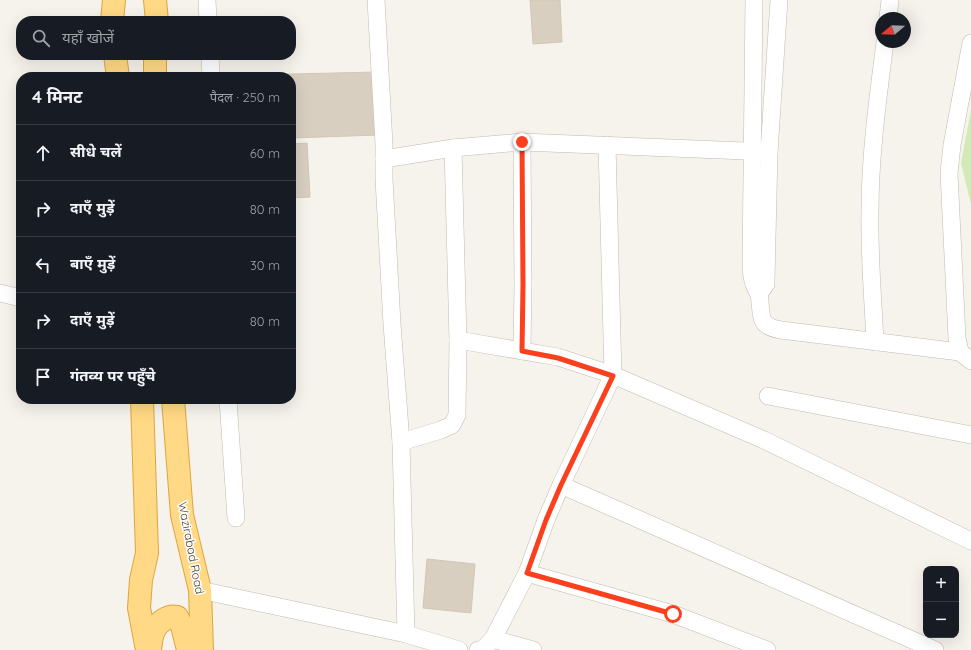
<!DOCTYPE html>
<html lang="hi">
<meta charset="utf-8">
<style>
body{margin:0;font-family:Quicksand,"Noto Sans Devanagari",sans-serif;background:#20242c;color:#f1f3f6}
.controls{position:absolute;right:12px;bottom:12px;display:grid;overflow:hidden;border-radius:8px;box-shadow:0 4px 16px #0002}
.controls button{width:36px;height:36px;display:grid;place-items:center;padding:0;border:0;border-bottom:1px solid #363941;background:#171b24;color:#f1f3f6;font:20px sans-serif}
.compass{position:absolute;left:875px;top:12px;width:36px;height:36px;border-radius:50%;background:#171b24;box-shadow:0 4px 16px #0002;rotate:251deg}
.stop{position:absolute;width:12px;height:12px;margin:-9px;border:3px solid #fc3f1d;border-radius:50%;background:#fff}
.stop.end{background:#fc3f1d;border-color:#fff;box-shadow:0 1px 4px #0008}
.list{margin:0;padding:0;list-style:none}
h2{display:flex;justify-content:space-between;align-items:center;height:52px;margin:0;padding:0 16px;font-size:17px}
h2 small{font-size:13px;font-weight:400;color:#9ea1a6}
.list li{display:grid;grid-template-columns:26px 1fr auto;gap:12px;align-items:center;box-sizing:border-box;height:56px;padding:0 16px;border-top:1px solid #363941}
.list b{display:block;font-size:15px;white-space:nowrap}
.list em{font-size:13px;font-style:normal;color:#9ea1a6}
.icon{flex:none;width:22px;height:22px;fill:none;stroke:currentColor;stroke-width:2;stroke-linecap:round;stroke-linejoin:round}
.map{position:relative;flex:none;width:971px;height:650px;overflow:hidden}
.search{position:absolute;background:#171b24;box-shadow:0 4px 16px #0002;left:16px;top:16px;width:280px;height:44px;display:flex;align-items:center;gap:10px;box-sizing:border-box;padding:0 14px;border-radius:16px;color:#9ea1a6;font-size:15px}
.panel{position:absolute;background:#171b24;box-shadow:0 4px 16px #0002;left:16px;top:72px;width:280px;height:332px;border-radius:16px}
.map>svg:first-child{display:block}
.green{fill:#d2eab5}
.building{fill:#d8cfc1;stroke:#d3c7b4}
.lines{fill:none;stroke-linecap:round;stroke-linejoin:round}
.minor-casing{stroke:#c2bbae;stroke-width:18}
.trunk-casing{stroke:#e0a43c;stroke-width:24}
.minor{stroke:#fff;stroke-width:17}
.trunk{stroke:#ffd985;stroke-width:22}
.route{stroke:#fc3f1d;stroke-width:5}
.labels{text-anchor:middle;stroke-width:3;stroke-linejoin:round;paint-order:stroke}
.street-label{font-size:12px;fill:#4b4439;stroke:#fff}
</style>
<div class="map">
<svg width="971" height="650" viewBox="0 0 971 650">
<rect width="100%" height="100%" fill="#f6f3ec"/>
<path class="green" d="M 971,110 L 971,204 L 961,163 Z"/>
<g class="building">
<path d="M 530,0 L 560,0 L 562,42 L 533,44 Z"/>
<path d="M 376,72 L 379,135 L 291,138 L 291,77 L 250,77 L 250,75 Z"/>
<path d="M 307,143 L 310,197 L 291,198 L 291,144 Z"/>
<path d="M 427,559 L 475,564 L 471,613 L 423,608 Z"/>
</g>
<g class="lines">
<g class="minor-casing">
<g id="minor">
<path d="M 207,0 L 208,21"/>
<path d="M 376,0 L 384,144 L 384,179 L 392,324 L 401,442 L 406,634"/>
<path d="M 754,0 L 751,265 C 751,272 752,278 754,284 C 755,288 758,291 759,295 C 763,315 756,326 781,330 L 960,352"/>
<path d="M 888,18 L 890,0"/>
<path d="M 971,43 L 952,145 L 949,173 L 957,338 L 960,352 L 971,361"/>
<path d="M 210,55 L 211,77"/>
<path d="M 384,159 L 453,148 L 522,142 L 769,152"/>
<path d="M 0,293 L 21,298"/>
<path d="M 759,294 L 766,284 L 766,280 L 769,152 L 779,0"/>
<path d="M 458,340 L 558,357 L 613,375 L 764,440 L 971,541"/>
<path d="M 875,342 C 873,298 869,255 870,211 C 870,154 878,98 885,42"/>
<path d="M 522,351 L 523,285 L 522,142"/>
<path d="M 768,396 L 971,435"/>
<path d="M 228,399 L 236,518"/>
<path d="M 401,442 L 441,430 L 452,425 L 457,415 L 458,340 L 453,148"/>
<path d="M 561,485 L 935,650"/>
<path d="M 527,573 L 673,614 L 767,650"/>
<path d="M 200,590 L 406,634 L 459,650"/>
<path d="M 493,639 L 533,650"/>
<path d="M 478,650 L 483,649 L 493,639 L 527,573 L 546,520 L 561,485 L 613,375 L 607,145"/>
</g>
</g>
<g class="trunk-casing">
<g id="trunk">
<path d="M 155,0 L 157,21"/>
<path d="M 112,21 L 114,0"/>
<path d="M 115,55 L 118,77"/>
<path d="M 155,55 L 155,77"/>
<path d="M 142,399 L 147,553 L 141,580 L 139,608 L 147,650"/>
<path d="M 173,399 L 182,515 L 200,590 L 202,650"/>
<path d="M 150,650 C 151,644 151,637 154,631 C 158,622 168,615 177,617 L 182,626 L 188,650"/>
</g>
</g>
<use href="#minor" class="minor"/>
<use href="#trunk" class="trunk"/>
</g>
<g class="lines">
<path class="route" d="M 522,142 L 523,285 L 522,351 L 558,358 L 613,376 L 561,485 L 546,520 L 527,573 L 673,614"/>
</g>
<g class="labels">
<g class="street-label">
<text transform="translate(191 548) rotate(79)" y="4">Wazirabad Road</text>
</g>
</g>
</svg>
<div class="controls">
<button>+</button>
<button>−</button>
</div>
<svg class="compass" viewBox="-18 -18 36 36"><path d="M0-13l5 13h-10z" fill="#e53935"/><path d="M0 13l5-13h-10z" fill="#9ea1a6"/></svg>
<div class="stop" style="left:673px;top:614px"></div>
<div class="stop end" style="left:522px;top:142px"></div>
<div class="search"><svg class="icon" aria-label="search" viewBox="0 0 24 24"><circle cx="10" cy="10" r="6"/><path d="M15 15l6 6"/></svg>यहाँ खोजें</div>
<section class="panel">
<h2>4 मिनट<small>पैदल · 250 m</small></h2>
<ul class="list">
<li><svg class="icon" aria-label="ahead" viewBox="0 0 24 24"><path d="M12 20V5M6 11l6-6 6 6"/></svg><div><b>सीधे चलें</b></div><em>60 m</em></li>
<li><svg class="icon" aria-label="right" viewBox="0 0 24 24"><path d="M7 20v-9h11M14 6l5 5-5 5"/></svg><div><b>दाएँ मुड़ें</b></div><em>80 m</em></li>
<li><svg class="icon" aria-label="left" viewBox="0 0 24 24"><path d="M17 20v-9H6M10 6l-5 5 5 5"/></svg><div><b>बाएँ मुड़ें</b></div><em>30 m</em></li>
<li><svg class="icon" aria-label="right" viewBox="0 0 24 24"><path d="M7 20v-9h11M14 6l5 5-5 5"/></svg><div><b>दाएँ मुड़ें</b></div><em>80 m</em></li>
<li><svg class="icon" aria-label="arrive" viewBox="0 0 24 24"><path d="M6 21V4h12l-3 4 3 4H6"/></svg><div><b>गंतव्य पर पहुँचे</b></div></li>
</ul>
</section>
</div>
